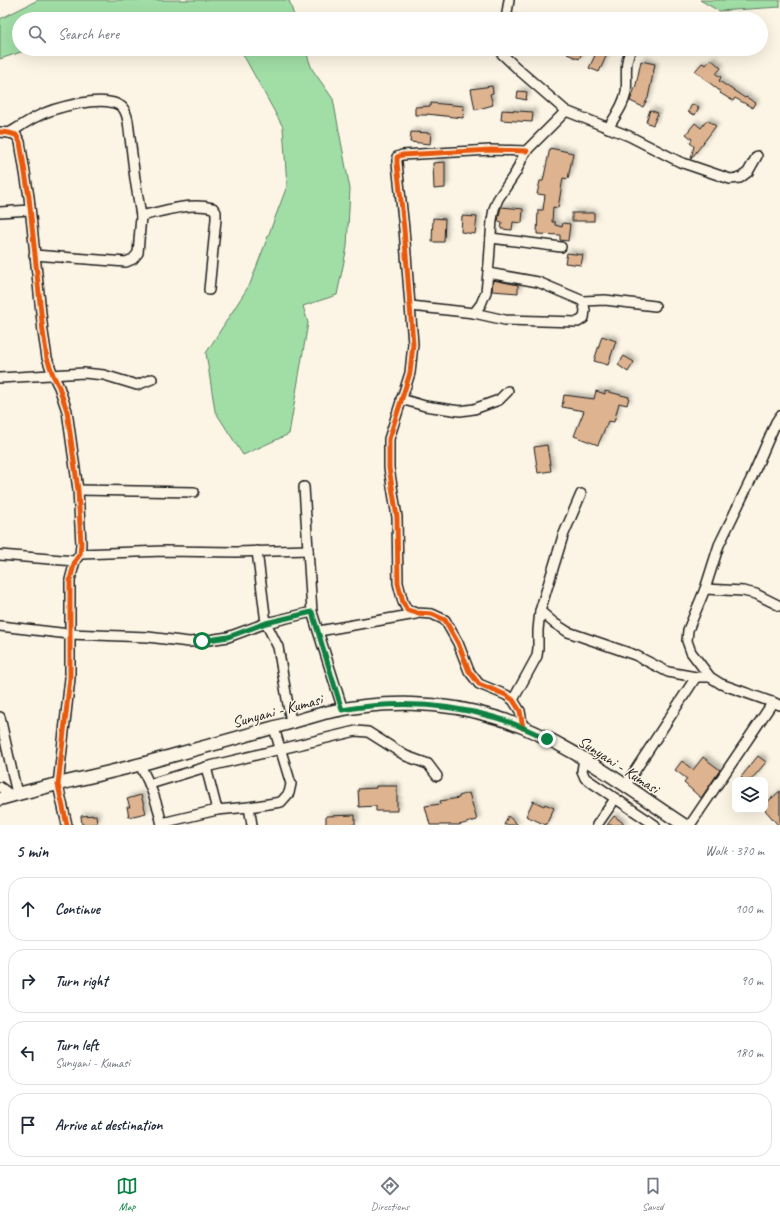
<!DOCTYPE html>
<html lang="en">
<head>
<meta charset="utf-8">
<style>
	body { margin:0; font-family:Caveat,sans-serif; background:#f6f6f7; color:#1f2937 }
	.controls { position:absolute; right:12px; bottom:12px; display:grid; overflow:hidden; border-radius:8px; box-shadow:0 4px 16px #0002 }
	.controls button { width:36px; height:36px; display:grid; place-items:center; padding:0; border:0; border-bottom:1px solid #e0e1e3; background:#fff; color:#1f2937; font:20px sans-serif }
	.stop { position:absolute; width:12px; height:12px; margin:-9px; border:3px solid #0b8043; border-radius:50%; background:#fff }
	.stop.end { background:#0b8043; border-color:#fff; box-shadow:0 1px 4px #0008 }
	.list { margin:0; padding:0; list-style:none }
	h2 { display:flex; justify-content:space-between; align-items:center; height:52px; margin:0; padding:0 16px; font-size:17px }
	h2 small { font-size:13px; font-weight:400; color:#747a83 }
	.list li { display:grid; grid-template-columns:26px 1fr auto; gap:12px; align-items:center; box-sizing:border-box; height:64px; margin:0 8px 8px; padding:0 8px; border:1px solid #e0e1e3; border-radius:16px }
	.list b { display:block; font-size:15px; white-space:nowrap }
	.list p { margin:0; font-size:13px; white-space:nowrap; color:#747a83 }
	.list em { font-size:13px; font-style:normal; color:#747a83 }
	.icon { flex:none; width:22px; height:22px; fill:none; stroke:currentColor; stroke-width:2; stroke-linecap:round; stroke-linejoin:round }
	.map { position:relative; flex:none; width:780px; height:825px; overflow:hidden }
	.search { position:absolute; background:#fff; box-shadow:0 4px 16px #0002; left:12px; right:12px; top:12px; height:44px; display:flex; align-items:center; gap:10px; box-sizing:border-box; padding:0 14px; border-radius:22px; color:#747a83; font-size:15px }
	.sheet { height:340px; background:#fff }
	nav { display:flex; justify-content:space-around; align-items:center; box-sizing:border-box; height:56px; border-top:1px solid #e0e1e3; background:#fff; font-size:11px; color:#747a83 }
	nav a { display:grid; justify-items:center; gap:2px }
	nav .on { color:#0b8043 }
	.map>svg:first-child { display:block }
	.green { fill:#a0dea6; stroke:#5e7d61 }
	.building { fill:#deb38f; stroke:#1c1c1c; filter:url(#shadow) }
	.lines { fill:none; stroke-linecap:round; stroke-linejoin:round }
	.minor-casing { stroke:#1c1c1c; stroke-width:12 }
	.major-casing { stroke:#1c1c1c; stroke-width:15 }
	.minor { stroke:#fcf5e5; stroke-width:9 }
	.major { stroke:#fcf5e5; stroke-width:12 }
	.cycleway-casing { stroke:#fcf5e5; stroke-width:8 }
	.cycleway { stroke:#e8590c; stroke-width:5 }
	.route { stroke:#0b8043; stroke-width:5 }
	.labels { text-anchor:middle; stroke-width:3; stroke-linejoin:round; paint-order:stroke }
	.street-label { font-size:16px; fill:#1c1c1c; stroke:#fcf5e5 }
</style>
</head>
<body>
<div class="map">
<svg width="780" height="825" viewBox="0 0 780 825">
	<defs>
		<filter id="shadow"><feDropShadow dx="3" dy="-3" stdDeviation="2" flood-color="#0004"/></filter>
	</defs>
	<rect width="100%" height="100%" fill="#fcf5e5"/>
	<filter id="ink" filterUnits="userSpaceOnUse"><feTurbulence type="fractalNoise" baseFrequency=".025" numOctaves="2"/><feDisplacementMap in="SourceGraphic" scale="8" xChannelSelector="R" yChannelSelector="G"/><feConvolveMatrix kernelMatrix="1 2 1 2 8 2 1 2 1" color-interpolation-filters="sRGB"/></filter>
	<g filter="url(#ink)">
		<!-- green -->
		<g class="green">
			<polygon points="38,0 289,0 295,19 223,19 219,13 134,15 123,19 19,19 19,49 30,49 0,59 0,19"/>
			<polygon points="700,0 780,0 780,7 719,11"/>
			<polygon points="240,49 305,49 312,69 333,99 350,189 347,247 337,295 303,306 308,323 289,434 243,455 215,411 206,353 250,284 287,186 283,127"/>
		</g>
		<!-- building -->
		<g class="building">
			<polygon points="569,49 584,49 579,59 567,54"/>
			<polygon points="598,49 602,49 608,52 599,72 589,68"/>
			<polygon points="711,59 721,68 716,74 721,77 719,81 745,98 746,97 756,103 753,108 735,98 733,101 720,93 721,92 695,71 702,63 706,65"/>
			<polygon points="641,61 655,64 648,98 643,107 630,101 636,85"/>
			<polygon points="492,86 493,93 490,94 493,105 475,110 471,89"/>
			<polygon points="518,91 527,92 526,100 517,98"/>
			<polygon points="431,103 464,106 463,118 427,114 427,115 415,115 415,107 431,106"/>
			<polygon points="692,104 699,107 695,115 688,112"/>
			<polygon points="502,110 533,112 532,122 501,120"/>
			<polygon points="650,110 658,113 653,125 646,122"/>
			<polygon points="707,120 716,126 691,159 694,146 690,143 692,139 686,134 695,123 701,128"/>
			<polygon points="411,132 431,133 430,144 410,142"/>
			<polygon points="550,148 573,153 568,179 563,178 558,208 553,207 552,222 555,222 555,225 562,227 563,223 570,224 568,241 560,240 560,235 537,234 538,210 543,210 545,195 537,194 540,181 543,181"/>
			<polygon points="445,162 445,188 434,189 433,163"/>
			<polygon points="501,207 523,209 522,223 513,222 512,230 501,229 502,222 498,221"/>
			<rect x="572" y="213" width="22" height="8"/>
			<polygon points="462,216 477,217 475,234 461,232"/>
			<polygon points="433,218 445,219 444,242 432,242"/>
			<polygon points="567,253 583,255 581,265 565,263"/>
			<polygon points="493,280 518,285 518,293 492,291"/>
			<polygon points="602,336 616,341 608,365 594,361"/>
			<polygon points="624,356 634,362 628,372 618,365"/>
			<polygon points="596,391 605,394 605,391 629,397 627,405 619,403 614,422 608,421 598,445 574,436 584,411 562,407 564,395 594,399"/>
			<polygon points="547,445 551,471 538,473 534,447"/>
			<polygon points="758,756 766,762 751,780 744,780 741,777"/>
			<polygon points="703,757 720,770 701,798 684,783 687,779 675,770 682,761 693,770"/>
			<polygon points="376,786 397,786 397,811 376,811 376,806 359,807 358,789 376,788"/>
			<polygon points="780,791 780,825 778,825 765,810 765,804"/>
			<polygon points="469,793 477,820 459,825 430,825 425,806 441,804 440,801 459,798 459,796"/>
			<polygon points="141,795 146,813 129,817 127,807 130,807 127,799"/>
			<polygon points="533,801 544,806 545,804 554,808 546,825 526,816"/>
			<polygon points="96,815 97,824 82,825 81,816"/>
			<polygon points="355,815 355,825 326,825 326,816"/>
			<polygon points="508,816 518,825 504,825"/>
			<polygon points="614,816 626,825 607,825"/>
		</g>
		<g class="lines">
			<!-- minor casing -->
			<g class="minor-casing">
				<g id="minor">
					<polyline points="506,19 509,0"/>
					<polyline points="501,49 502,54 520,71 566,111 629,136 680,162 730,179 740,178 748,172 757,156"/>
					<path d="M608 128C615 117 624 105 626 92 628 78 623 61 632 49"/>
					<polyline points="0,132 9,133 16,135 20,142 29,197 43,332 47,358 53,375 59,387 67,411 78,490 81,544 80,554 75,561 70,580 70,678 58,785 67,825"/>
					<path d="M9 133C18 128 26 122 36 117 53 108 105 93 122 107 126 111 127 116 128 121L135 179 141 216 138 253 133 259 126 262 34 255"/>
					<polyline points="0,212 30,210"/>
					<path d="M141 216C163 211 190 202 213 208L216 212V219L209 290"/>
					<polyline points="491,238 561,247"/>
					<polyline points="488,273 538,282 583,301 605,300 655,306"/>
					<polyline points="411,306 474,313 481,304 486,292 489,263 492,220 494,209 498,199 516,172 525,152 566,111"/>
					<polyline points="474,313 505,320 578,322 584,318 585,310 583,301"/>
					<polyline points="0,378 84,373 104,375 137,385 152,379"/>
					<polyline points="401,399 425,406 460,411 474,409 499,400 508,391"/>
					<polyline points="780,416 776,422 752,477 719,545 705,589 688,630 687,641 691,652 710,677 721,684 780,705"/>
					<polyline points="304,487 312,612 343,710"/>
					<polyline points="78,490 194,492"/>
					<polyline points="257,551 266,623 278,647 291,722"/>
					<polyline points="80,554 164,551 236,552 308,550"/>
					<polyline points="0,555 75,561"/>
					<polyline points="705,589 743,591 756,594 780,606"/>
					<polyline points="540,611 554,623 568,632 635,655 668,672 696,677 710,677"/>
					<polyline points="0,626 69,634 148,637 189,642 202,641 228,637 266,623 312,612"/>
					<polyline points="319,631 416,614"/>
					<polyline points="513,700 537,656 538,648 538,630 540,611 563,536 581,494"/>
					<polyline points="0,717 17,794"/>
					<polyline points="523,728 520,711 513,700 506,695 479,684 469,671 458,643 445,620 432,614 417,613 407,610 403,602 398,583 397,517 389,468 389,439 410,373 413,344 404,229 397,163 397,157 402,155 491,150 527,151"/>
					<polyline points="584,759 582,771 585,778 655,825"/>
					<path d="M140 765C150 784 158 803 162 825"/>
					<polyline points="206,767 217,810"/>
					<polyline points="150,784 206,767 356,731 368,732 406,756 428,764 437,776"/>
					<polyline points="625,786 696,677"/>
					<polyline points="0,787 12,796"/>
					<polyline points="249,807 252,825"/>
					<polyline points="162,823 217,810 249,807 281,802 289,793 291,784 274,728"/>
					<polyline points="597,825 615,799"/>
					<polyline points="690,825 773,702"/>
				</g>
			</g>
			<!-- major casing -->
			<g class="major-casing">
				<path id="major" d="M0 799C51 784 104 775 156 760 193 750 231 740 268 729 287 724 306 718 324 713 381 700 442 700 498 718 565 739 626 787 684 825"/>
			</g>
			<!-- minor -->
			<use href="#minor" class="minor"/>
			<!-- major -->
			<use href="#major" class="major"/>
			<!-- cycleway casing -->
			<g class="cycleway-casing">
				<g id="cycleway">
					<polyline points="0,132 9,133 16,135 20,142 29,197 43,332 47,358 53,375 59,387 67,411 78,490 81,544 80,554 75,561 70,580 70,678 58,785 67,825"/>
					<polyline points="523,728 520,711 513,700 506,695 479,684 469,671 458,643 445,620 432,614 417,613 407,610 403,602 398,583 397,517 389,468 389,439 410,373 413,344 404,229 397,163 397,157 402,155 491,150 527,151"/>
				</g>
			</g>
			<!-- cycleway -->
			<use href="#cycleway" class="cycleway"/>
		</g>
	</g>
	<g class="lines" filter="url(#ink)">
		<!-- route -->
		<path class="route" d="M202 641 228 637 266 623 312 612 342 710C394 701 446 703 497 718 514 723 531 731 547 739"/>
	</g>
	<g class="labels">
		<!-- street labels -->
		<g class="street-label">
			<text transform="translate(277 710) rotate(-15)" y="6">Sunyani - Kumasi</text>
			<text transform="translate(619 764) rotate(33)" y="6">Sunyani - Kumasi</text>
		</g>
	</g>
</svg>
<div class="controls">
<button><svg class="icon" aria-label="layers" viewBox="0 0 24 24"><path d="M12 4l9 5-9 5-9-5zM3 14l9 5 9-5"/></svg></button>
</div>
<div class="stop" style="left:202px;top:641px"></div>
<div class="stop end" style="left:547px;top:739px"></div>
<div class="search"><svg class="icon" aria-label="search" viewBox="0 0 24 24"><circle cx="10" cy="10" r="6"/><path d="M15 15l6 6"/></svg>Search here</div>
</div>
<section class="sheet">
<h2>5 min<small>Walk · 370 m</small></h2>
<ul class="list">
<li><svg class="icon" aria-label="ahead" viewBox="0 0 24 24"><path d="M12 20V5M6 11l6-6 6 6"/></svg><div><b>Continue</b></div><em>100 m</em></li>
<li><svg class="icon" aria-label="right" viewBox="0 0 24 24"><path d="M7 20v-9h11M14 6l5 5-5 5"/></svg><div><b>Turn right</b></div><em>90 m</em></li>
<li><svg class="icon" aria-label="left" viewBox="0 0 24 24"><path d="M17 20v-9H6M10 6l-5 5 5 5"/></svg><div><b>Turn left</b><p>Sunyani - Kumasi</p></div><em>180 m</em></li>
<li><svg class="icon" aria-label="arrive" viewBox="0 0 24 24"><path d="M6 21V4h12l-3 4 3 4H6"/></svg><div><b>Arrive at destination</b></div></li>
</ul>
</section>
<nav>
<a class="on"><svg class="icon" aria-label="map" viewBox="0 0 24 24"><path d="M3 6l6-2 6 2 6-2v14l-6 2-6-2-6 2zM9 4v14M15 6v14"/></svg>Map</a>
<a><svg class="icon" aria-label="directions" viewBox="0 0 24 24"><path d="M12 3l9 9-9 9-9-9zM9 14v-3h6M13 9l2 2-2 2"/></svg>Directions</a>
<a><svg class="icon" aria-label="saved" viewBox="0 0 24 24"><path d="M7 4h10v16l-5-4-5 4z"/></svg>Saved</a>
</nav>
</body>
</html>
